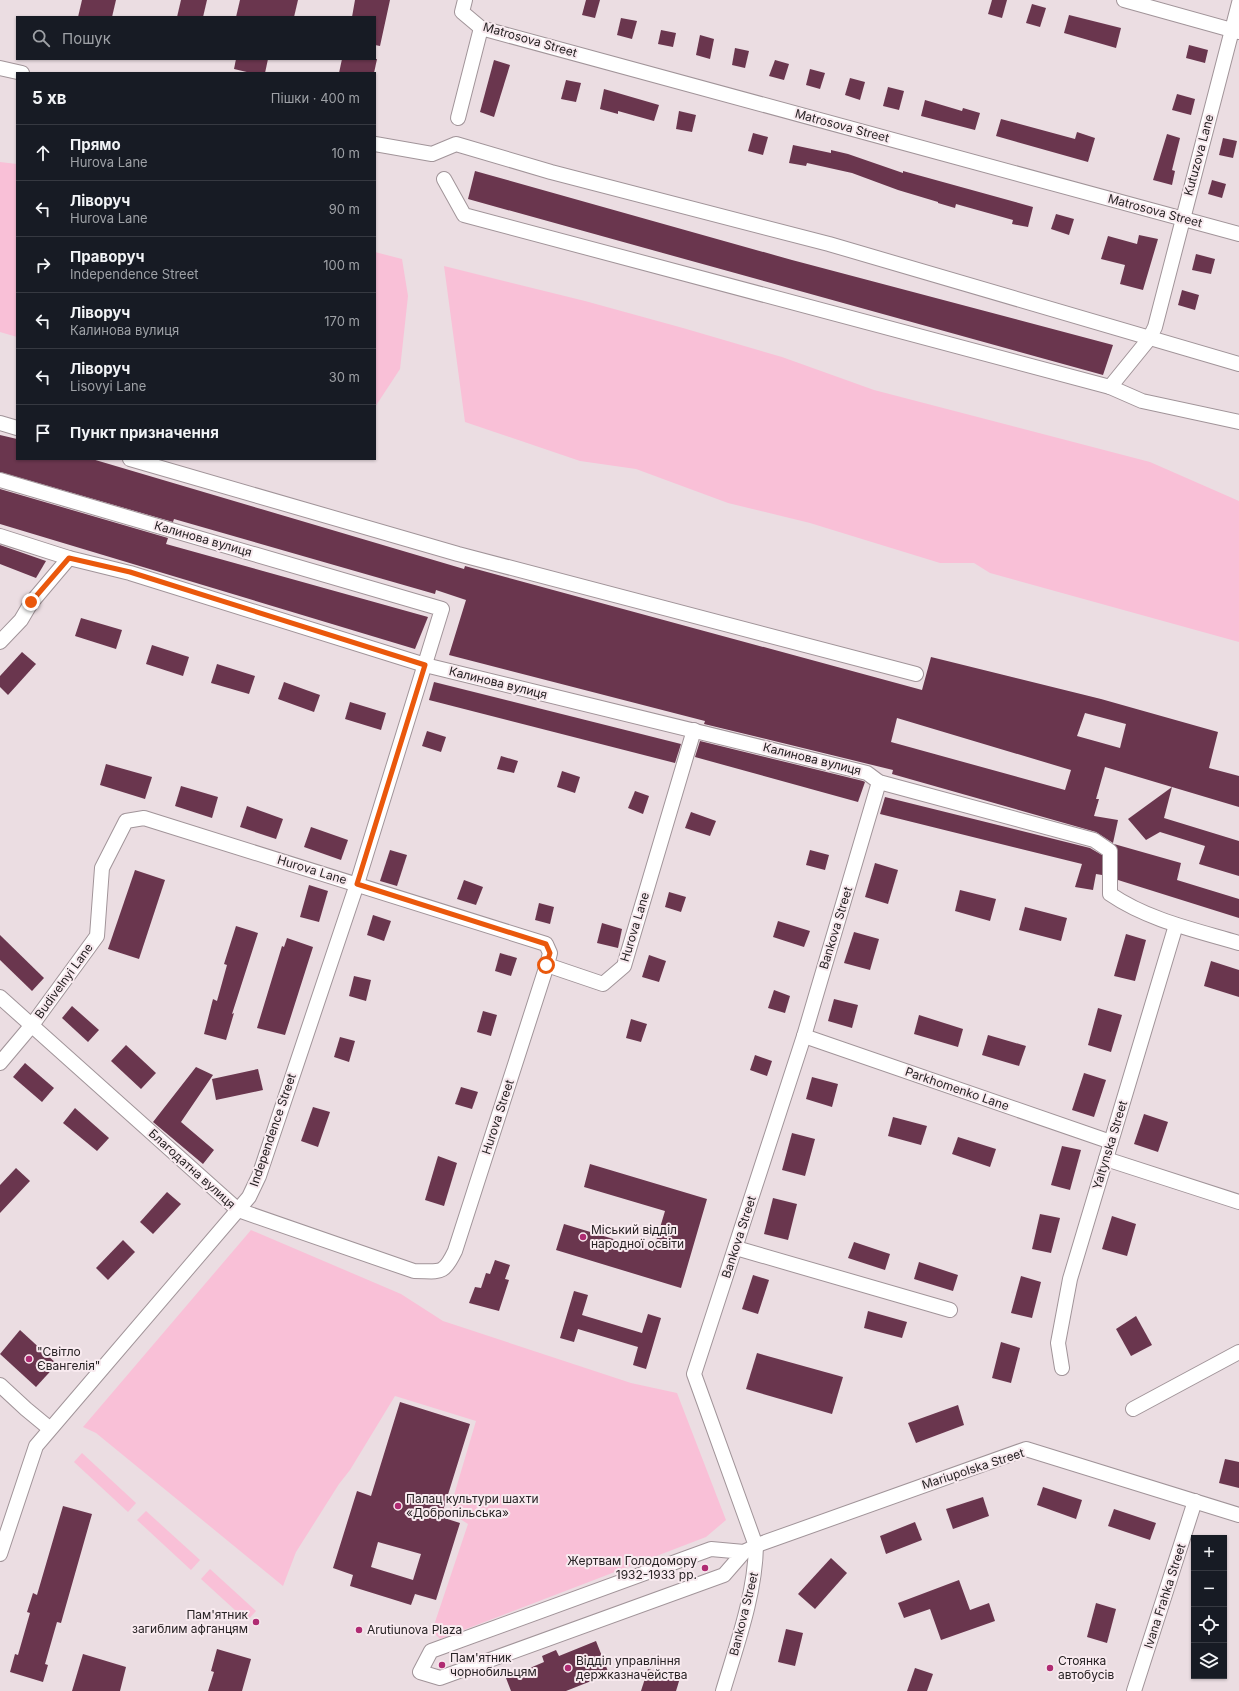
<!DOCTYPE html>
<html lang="uk">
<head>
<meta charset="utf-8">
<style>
	body { margin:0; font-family:Inter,sans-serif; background:#242831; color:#f1f3f6 }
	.controls { position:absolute; right:12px; bottom:12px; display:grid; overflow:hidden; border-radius:0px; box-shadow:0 1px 3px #0004 }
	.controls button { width:36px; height:36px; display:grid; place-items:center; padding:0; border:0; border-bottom:1px solid #363941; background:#171b24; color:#f1f3f6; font:20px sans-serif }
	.stop { position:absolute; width:12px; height:12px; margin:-9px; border:3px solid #ea580c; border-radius:50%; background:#fff }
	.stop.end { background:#ea580c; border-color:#fff; box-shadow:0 1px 4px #0008 }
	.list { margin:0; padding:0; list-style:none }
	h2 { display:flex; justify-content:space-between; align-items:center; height:52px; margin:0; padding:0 16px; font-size:17px }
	h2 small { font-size:13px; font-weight:400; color:#9ea1a6 }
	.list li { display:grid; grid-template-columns:26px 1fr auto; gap:12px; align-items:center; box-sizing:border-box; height:56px; padding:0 16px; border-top:1px solid #363941 }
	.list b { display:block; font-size:15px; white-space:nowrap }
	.list p { margin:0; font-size:13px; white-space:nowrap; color:#9ea1a6 }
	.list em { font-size:13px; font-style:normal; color:#9ea1a6 }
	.icon { flex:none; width:22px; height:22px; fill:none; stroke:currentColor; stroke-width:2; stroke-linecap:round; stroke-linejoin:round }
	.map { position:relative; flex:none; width:1239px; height:1691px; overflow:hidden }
	.search { position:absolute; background:#171b24; box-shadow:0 1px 3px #0004; left:16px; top:16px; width:360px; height:44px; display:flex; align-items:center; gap:10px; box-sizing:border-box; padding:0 14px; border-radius:0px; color:#9ea1a6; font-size:15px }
	.panel { position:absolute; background:#171b24; box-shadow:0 1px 3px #0004; left:16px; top:72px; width:360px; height:388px; border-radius:0px }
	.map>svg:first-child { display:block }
	.green { fill:#f9c0d7 }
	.building { fill:#6a364e; fill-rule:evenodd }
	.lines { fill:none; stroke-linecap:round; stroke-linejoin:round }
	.minor-casing { stroke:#a19499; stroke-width:16 }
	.minor { stroke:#fff; stroke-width:14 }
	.route { stroke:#ea580c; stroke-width:5 }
	.poi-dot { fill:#af2b72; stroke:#f8eaef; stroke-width:1.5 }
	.labels { text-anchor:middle; stroke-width:4; stroke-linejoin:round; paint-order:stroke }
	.street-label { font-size:12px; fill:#272224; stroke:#f8eaef }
	.poi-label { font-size:12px; fill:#272224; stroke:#f8eaef; text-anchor:start }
</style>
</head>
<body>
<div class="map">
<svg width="1239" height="1691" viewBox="0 0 1239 1691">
	<rect width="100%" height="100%" fill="#ebdde2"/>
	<!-- green -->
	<g class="green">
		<polygon points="0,162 17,164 17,337 0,332"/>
		<polygon points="375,252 402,259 408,296 400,369 375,407"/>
		<polygon points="444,266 585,301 683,328 782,357 874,390 1150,462 1239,501 1239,642 990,573 974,563 940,563 810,523 728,503 636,469 580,461 465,422"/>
		<polygon points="251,1230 401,1294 443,1321 631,1383 677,1393 726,1520 706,1537 440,1639 432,1631 468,1524 449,1512 476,1421 395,1396 350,1470 339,1484 296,1552 283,1586 96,1433 83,1427"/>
		<polygon points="82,1453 136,1503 128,1512 74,1462"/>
		<polygon points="146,1511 200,1560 191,1570 137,1520"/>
		<polygon points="210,1569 256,1611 247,1621 201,1579"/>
	</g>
	<!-- building -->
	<g class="building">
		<polygon points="82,0 116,0 112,17 78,17"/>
		<polygon points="181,0 207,0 203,17 177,17"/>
		<polygon points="240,0 298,0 294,17 236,17"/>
		<polygon points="355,0 390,0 380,46 375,45 375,17 352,17"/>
		<polygon points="586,0 600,0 595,18 582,15"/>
		<polygon points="992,0 1007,0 1002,18 988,14"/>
		<polygon points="1032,4 1046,8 1040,27 1026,23"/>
		<polygon points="1069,15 1121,28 1116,48 1064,33"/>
		<polygon points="621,18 637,21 632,39 617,35"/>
		<polygon points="661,30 676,33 673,47 658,44"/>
		<polygon points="700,35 714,39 710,59 696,55"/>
		<polygon points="1189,45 1208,50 1205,63 1186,58"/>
		<polygon points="735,48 749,51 745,68 732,65"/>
		<polygon points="236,59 268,59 265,73 251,73 234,69"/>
		<polygon points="342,59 377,59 374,73 339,73"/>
		<polygon points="494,60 510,65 494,117 480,112"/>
		<polygon points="775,60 789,64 784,80 769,76"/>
		<polygon points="810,69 825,73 820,89 806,85"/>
		<polygon points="850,78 865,82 860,100 845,95"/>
		<polygon points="566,80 581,83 576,102 561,99"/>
		<polygon points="888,87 904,91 899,110 883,106"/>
		<polygon points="604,89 659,105 654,121 618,111 618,114 600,109"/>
		<polygon points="1177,94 1195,99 1191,115 1172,110"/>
		<polygon points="925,100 962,111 963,108 980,113 975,130 921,116"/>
		<polygon points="679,111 696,115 692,132 676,129"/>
		<polygon points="1001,119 1075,139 1077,132 1095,138 1088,162 996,136"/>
		<polygon points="753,133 768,137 763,155 748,151"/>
		<polygon points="1167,134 1180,138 1172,170 1175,171 1172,185 1153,180"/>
		<polygon points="1223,138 1237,141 1233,158 1219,155"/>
		<polygon points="793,145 831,153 831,150 848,154 903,173 903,171 1033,207 1028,227 1012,224 1013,220 956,204 955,208 938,203 938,202 898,190 852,173 807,163 806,166 789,163"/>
		<polygon points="475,171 792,260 1113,345 1103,375 468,199"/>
		<polygon points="1212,180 1226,184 1222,198 1208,194"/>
		<polygon points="1056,214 1074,219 1069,235 1051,229"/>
		<polygon points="1139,235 1158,239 1143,290 1120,284 1125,265 1101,259 1108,236 1137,244"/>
		<polygon points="1196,254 1215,259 1211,274 1192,270"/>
		<polygon points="1182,290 1199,295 1195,310 1178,305"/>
		<path d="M0 435 17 439V459H92L464 569 465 566 922 690 931 657 1101 699 1218 732 1209 768 1239 776V807L1172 787 1164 818 1239 841V876L1199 864 1205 846 1160 832 1146 840 1128 819 1172 787 1105 767 1096 799H1099L1094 816 1118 820 1113 843 1096 832 892 774 893 770 704 724 705 721 449 655 466 600 436 590 435 594 174 519 173 522 0 472ZM1085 713 1126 724 1120 748 1077 736ZM897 718 1071 770 1065 790 891 742Z"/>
		<polygon points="0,489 168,538 166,544 428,617 415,649 0,524"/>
		<polygon points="0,545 46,561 36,578 0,564"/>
		<polygon points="81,618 122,630 116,649 75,636"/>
		<polygon points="152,645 189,657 183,676 146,664"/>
		<polygon points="22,652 36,664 8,695 0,687 0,676"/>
		<polygon points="217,664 255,676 249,694 211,683"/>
		<polygon points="284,682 320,695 314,712 278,699"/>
		<polygon points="434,682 681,744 675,763 429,700"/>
		<polygon points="350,702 386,713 381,730 345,719"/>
		<polygon points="427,731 446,737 441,752 422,746"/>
		<polygon points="700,741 863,781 865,782 858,802 695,757"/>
		<polygon points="501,756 518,761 514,773 497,769"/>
		<polygon points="106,764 152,777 145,799 100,785"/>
		<polygon points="562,771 580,777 575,793 557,787"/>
		<polygon points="181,786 218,797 212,818 175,806"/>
		<polygon points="635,791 649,796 643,814 628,808"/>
		<polygon points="885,797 1090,848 1102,855 1102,875 1096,874 1093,890 1075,887 1082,864 880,814"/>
		<polygon points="247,806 283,819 276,839 240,827"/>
		<polygon points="691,812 716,821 710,836 685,828"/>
		<polygon points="311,827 348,840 341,860 304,847"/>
		<polygon points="1114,844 1181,863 1177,880 1239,899 1239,918 1118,880 1118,851"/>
		<polygon points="390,850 407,855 397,886 380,881"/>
		<polygon points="810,850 829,855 825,870 806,865"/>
		<polygon points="875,863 898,870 888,904 865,897"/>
		<polygon points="135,870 165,880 139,959 108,949"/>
		<polygon points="464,880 483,887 476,905 457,899"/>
		<polygon points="309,885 328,891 319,922 300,917"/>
		<polygon points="960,890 996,899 990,921 955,911"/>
		<polygon points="669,892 686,897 681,912 665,907"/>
		<polygon points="539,903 554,907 550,924 535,920"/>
		<polygon points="1025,907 1067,918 1061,941 1019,930"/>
		<polygon points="373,915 391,921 384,941 367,935"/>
		<polygon points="778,921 810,931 804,947 773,937"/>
		<polygon points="602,923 622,929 618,948 597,943"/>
		<polygon points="236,926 258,933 232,1014 234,1013 226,1040 204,1034 213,999 217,1001 227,965 224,964"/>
		<polygon points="854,932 879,939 870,970 844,963"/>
		<polygon points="1126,934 1146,940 1135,981 1114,976"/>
		<polygon points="0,935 44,978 32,991 0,960"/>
		<polygon points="287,938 313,947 285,1035 257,1028 282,946 284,947"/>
		<polygon points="500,953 517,958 511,976 495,971"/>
		<polygon points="649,955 666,961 659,982 642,977"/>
		<polygon points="1211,961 1239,970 1239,997 1204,986"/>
		<polygon points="354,976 371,980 366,1001 349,996"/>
		<polygon points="774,990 790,996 785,1013 768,1008"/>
		<polygon points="834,999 858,1005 852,1028 828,1021"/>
		<polygon points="72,1006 99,1030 88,1042 62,1018"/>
		<polygon points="1098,1008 1122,1015 1111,1052 1088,1045"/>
		<polygon points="483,1011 497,1015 491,1036 477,1032"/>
		<polygon points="919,1015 963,1029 958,1047 914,1034"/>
		<polygon points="631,1019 647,1024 641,1042 626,1038"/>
		<polygon points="988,1035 1026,1046 1019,1066 982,1055"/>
		<polygon points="340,1037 355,1041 349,1062 334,1057"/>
		<polygon points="126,1045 156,1073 141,1089 111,1061"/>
		<polygon points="755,1055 772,1061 767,1076 750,1070"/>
		<polygon points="25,1063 54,1088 42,1102 13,1077"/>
		<polygon points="196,1067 213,1075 181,1122 214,1150 203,1164 153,1122"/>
		<polygon points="258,1069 263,1090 216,1100 212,1079"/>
		<polygon points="1084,1073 1106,1080 1094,1117 1072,1110"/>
		<polygon points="812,1077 838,1084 832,1107 806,1099"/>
		<polygon points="461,1087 478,1092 472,1109 455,1104"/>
		<polygon points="313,1107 330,1112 318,1147 301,1141"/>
		<polygon points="75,1108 109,1138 97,1151 63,1123"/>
		<polygon points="1144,1114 1168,1122 1158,1152 1134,1144"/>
		<polygon points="893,1117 927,1126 921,1145 888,1136"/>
		<polygon points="792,1133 815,1139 805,1176 782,1170"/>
		<polygon points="958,1137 996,1149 990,1167 952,1154"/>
		<polygon points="1062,1146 1081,1150 1070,1190 1051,1185"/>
		<polygon points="438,1156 457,1163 444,1206 425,1200"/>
		<polygon points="590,1164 707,1199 681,1288 556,1250 564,1224 653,1251 665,1211 584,1187"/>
		<polygon points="16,1168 30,1181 0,1213 0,1185"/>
		<polygon points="167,1192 181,1204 153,1234 140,1222"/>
		<polygon points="773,1198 797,1204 788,1240 764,1234"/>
		<polygon points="1040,1214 1060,1218 1051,1253 1032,1249"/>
		<polygon points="1112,1216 1136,1224 1127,1256 1102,1249"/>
		<polygon points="123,1240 135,1252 108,1280 96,1268"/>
		<polygon points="854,1242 890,1254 885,1270 848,1258"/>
		<polygon points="495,1260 510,1265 505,1279 509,1280 499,1311 469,1303 475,1287 481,1288 486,1273 490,1274"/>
		<polygon points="919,1262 958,1275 953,1291 914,1279"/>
		<polygon points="753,1275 769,1280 758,1314 742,1309"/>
		<polygon points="1021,1276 1041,1282 1032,1318 1011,1313"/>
		<polygon points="574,1291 588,1295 582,1315 642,1333 648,1314 661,1318 646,1369 633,1365 638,1347 578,1329 574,1342 560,1338"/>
		<polygon points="868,1311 907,1322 902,1338 864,1328"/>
		<polygon points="1136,1316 1152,1345 1131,1356 1116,1329"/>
		<polygon points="20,1330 57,1364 36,1387 0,1354"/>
		<polygon points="1001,1342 1020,1348 1011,1383 992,1378"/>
		<polygon points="757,1353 843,1377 832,1414 746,1389"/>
		<path d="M400 1402 470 1424 441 1517 460 1523 436 1600 415 1594 411 1605 350 1586 353 1575 333 1568 357 1491 371 1496ZM378 1542 421 1554 413 1580 371 1567Z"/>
		<polygon points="958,1405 964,1425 916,1443 908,1423"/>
		<polygon points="1225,1459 1239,1462 1239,1488 1219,1483"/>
		<polygon points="1043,1487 1082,1500 1076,1519 1037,1505"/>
		<polygon points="983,1497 989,1516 953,1529 946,1509"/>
		<polygon points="63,1506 92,1514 61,1623 57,1622 45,1664 48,1665 43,1682 10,1672 15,1654 18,1655 30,1613 27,1612 33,1593 37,1595"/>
		<polygon points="1114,1509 1156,1523 1150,1540 1108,1526"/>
		<polygon points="915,1522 922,1540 886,1554 880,1536"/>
		<polygon points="831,1558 847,1573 815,1609 798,1594"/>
		<polygon points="959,1580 970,1610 989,1603 995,1621 941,1640 930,1609 904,1618 898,1603"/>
		<polygon points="1096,1603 1116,1609 1107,1643 1087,1637"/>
		<polygon points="786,1629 803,1633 795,1666 778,1662"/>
		<polygon points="596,1641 609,1674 566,1691 511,1691 506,1678 544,1662 542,1656 556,1650 559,1656"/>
		<polygon points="217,1649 251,1659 242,1691 208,1691 214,1672 211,1671"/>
		<polygon points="83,1654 126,1667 120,1691 72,1691"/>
		<polygon points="915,1668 933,1674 927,1691 907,1691"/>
		<polygon points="648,1669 680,1678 676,1691 641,1691"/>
	</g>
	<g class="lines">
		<!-- minor casing -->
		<g class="minor-casing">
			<g id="minor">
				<polyline points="465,0 462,12 481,28 1239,234"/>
				<polyline points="1124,0 1239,32"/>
				<polyline points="0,68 22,73"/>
				<polyline points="458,118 481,28"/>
				<polyline points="375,144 432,154 456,144 551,172 829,244 1239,364"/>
				<polyline points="444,179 464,215 1110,387 1142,401 1239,422"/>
				<polyline points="1110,387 1149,339 1155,327 1239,3"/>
				<polyline points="0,423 17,428"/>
				<polyline points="130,459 458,554 916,674"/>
				<polyline points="0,480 442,609 357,884 259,1176 249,1197 36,1446 0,1554"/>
				<path d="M0 536 69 558 130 573 425 665 867 773 879 782 1094 840 1110 851V894C1148 920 1195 930 1239 943"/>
				<polyline points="0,642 21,620 31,603 69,558"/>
				<path d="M0 997 238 1210 414 1271C440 1271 443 1276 455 1251L547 965"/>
				<polyline points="804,1036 1111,1142"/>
				<polyline points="0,1063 32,1025 97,936 102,868 126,821 144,818 546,944 550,953 547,965 603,984 624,966 694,730"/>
				<polyline points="1106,1159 1239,1202"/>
				<polyline points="736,1248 950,1310"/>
				<polyline points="1062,1368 1058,1343 1070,1279 1176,925"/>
				<polyline points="0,1385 26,1409 49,1428"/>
				<polyline points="1133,1409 1239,1352"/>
				<polyline points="744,1552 711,1549 431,1651 420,1672 440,1678 724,1575 744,1552 760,1544 1026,1449 1239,1515"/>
				<path d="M723 1691C737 1644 755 1595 756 1546L694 1374 804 1036 879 782"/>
				<polyline points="1134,1691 1195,1501"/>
			</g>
		</g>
		<!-- minor -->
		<use href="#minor" class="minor"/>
	</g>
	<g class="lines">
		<!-- route -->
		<polyline class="route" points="31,602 69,558 130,572 425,665 357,884 546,944 550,953 546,965"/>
	</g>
	<!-- markers -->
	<g class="poi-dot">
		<circle cx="583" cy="1237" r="4"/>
		<circle cx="29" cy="1359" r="4"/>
		<circle cx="398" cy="1506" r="4"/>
		<circle cx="705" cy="1568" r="4"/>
		<circle cx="256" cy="1622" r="4"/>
		<circle cx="359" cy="1630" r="4"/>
		<circle cx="442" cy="1665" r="4"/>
		<circle cx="568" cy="1668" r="4"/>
		<circle cx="1050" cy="1668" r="4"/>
	</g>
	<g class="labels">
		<!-- street labels -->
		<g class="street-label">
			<text transform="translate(530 40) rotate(16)" y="4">Matrosova Street</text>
			<text transform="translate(842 126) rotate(15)" y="4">Matrosova Street</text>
			<text transform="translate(1199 155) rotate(-75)" y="4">Kutuzova Lane</text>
			<text transform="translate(1155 211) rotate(15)" y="4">Matrosova Street</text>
			<text transform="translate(203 539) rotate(16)" y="4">Калинова вулиця</text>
			<text transform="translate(498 683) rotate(14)" y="4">Калинова вулиця</text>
			<text transform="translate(812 759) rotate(14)" y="4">Калинова вулиця</text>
			<text transform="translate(312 870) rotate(17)" y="4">Hurova Lane</text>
			<text transform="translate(635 927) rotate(-73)" y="4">Hurova Lane</text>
			<text transform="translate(836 928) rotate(-73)" y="4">Bankova Street</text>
			<text transform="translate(64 981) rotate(-54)" y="4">Budivelnyi Lane</text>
			<text transform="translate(957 1089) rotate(19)" y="4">Parkhomenko Lane</text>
			<text transform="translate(498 1117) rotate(-72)" y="4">Hurova Street</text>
			<text transform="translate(273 1130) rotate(-71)" y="4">Independence Street</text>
			<text transform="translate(1110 1145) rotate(-73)" y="4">Yaltynska Street</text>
			<text transform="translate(192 1169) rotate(42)" y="4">Благодатна вулиця</text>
			<text transform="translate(739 1237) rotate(-72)" y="4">Bankova Street</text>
			<text transform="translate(973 1469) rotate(-18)" y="4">Mariupolska Street</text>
			<text transform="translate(1165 1596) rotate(-72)" y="4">Ivana Frahka Street</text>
			<text transform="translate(744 1614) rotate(-76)" y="4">Bankova Street</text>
		</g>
		<!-- poi labels -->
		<g class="poi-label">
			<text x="591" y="1234">Міський відділ<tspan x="591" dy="14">народної освіти</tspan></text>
			<text x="37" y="1356">"Світло<tspan x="37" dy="14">Євангелія"</tspan></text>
			<text x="406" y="1503">Палац культури шахти<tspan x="406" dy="14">«Добропільська»</tspan></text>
			<text x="697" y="1565" text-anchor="end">Жертвам Голодомору<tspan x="697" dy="14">1932-1933 рр.</tspan></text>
			<text x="248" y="1619" text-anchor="end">Пам'ятник<tspan x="248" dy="14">загиблим афганцям</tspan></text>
			<text x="367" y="1634">Arutiunova Plaza</text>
			<text x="450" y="1662">Пам'ятник<tspan x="450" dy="14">чорнобильцям</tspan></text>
			<text x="576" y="1665">Відділ управління<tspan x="576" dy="14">держказначейства</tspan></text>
			<text x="1058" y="1665">Стоянка<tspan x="1058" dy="14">автобусів</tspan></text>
		</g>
	</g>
</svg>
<div class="controls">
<button>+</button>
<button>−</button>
<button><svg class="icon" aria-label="locate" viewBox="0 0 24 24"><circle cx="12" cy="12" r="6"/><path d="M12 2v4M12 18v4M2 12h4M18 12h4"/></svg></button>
<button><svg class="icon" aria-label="layers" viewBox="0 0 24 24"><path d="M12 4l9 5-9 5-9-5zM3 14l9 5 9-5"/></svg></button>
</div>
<div class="stop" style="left:546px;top:965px"></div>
<div class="stop end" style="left:31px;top:602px"></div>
<div class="search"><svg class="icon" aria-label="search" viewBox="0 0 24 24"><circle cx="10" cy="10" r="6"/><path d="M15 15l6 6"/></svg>Пошук</div>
<section class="panel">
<h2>5 хв<small>Пішки · 400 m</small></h2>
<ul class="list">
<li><svg class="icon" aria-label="ahead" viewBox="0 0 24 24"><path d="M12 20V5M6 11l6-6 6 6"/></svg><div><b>Прямо</b><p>Hurova Lane</p></div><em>10 m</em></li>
<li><svg class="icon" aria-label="left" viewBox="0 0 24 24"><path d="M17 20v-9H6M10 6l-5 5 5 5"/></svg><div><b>Ліворуч</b><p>Hurova Lane</p></div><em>90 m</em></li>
<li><svg class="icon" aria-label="right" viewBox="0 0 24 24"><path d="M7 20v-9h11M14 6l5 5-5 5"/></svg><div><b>Праворуч</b><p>Independence Street</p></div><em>100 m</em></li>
<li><svg class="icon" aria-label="left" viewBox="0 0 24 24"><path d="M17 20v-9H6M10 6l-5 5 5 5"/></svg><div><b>Ліворуч</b><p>Калинова вулиця</p></div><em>170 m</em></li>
<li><svg class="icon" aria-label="left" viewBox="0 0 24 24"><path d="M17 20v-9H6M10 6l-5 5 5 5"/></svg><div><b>Ліворуч</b><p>Lisovyi Lane</p></div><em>30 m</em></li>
<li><svg class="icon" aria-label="arrive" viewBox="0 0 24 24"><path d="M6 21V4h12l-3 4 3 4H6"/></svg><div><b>Пункт призначення</b></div></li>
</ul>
</section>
</div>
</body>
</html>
